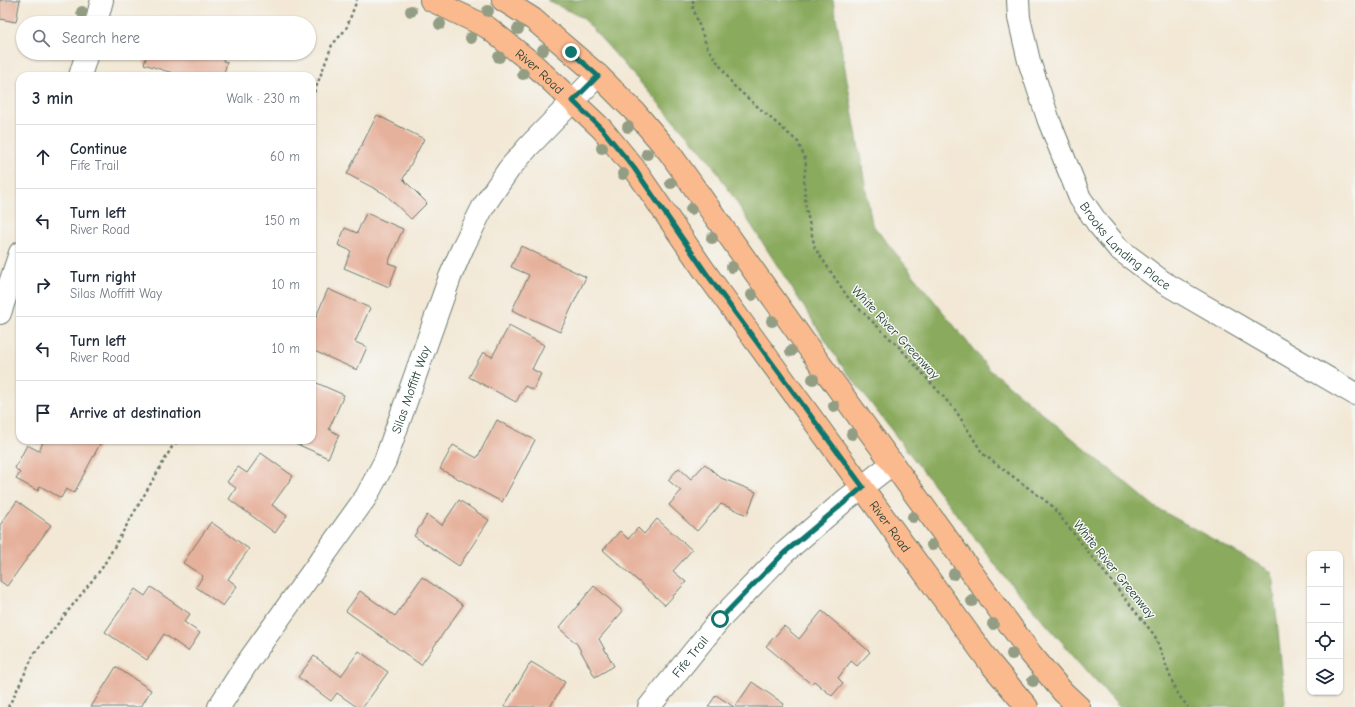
<!DOCTYPE html>
<html lang="en">
<head>
<meta charset="utf-8">
<style>
	body { margin:0; font-family:"Comic Neue",sans-serif; background:#f2f2f3; color:#1f2937 }
	.controls { position:absolute; right:12px; bottom:12px; display:grid; overflow:hidden; border-radius:8px; box-shadow:0 1px 3px #0004 }
	.controls button { width:36px; height:36px; display:grid; place-items:center; padding:0; border:0; border-bottom:1px solid #e0e1e3; background:#fff; color:#1f2937; font:20px sans-serif }
	.stop { position:absolute; width:12px; height:12px; margin:-9px; border:3px solid #0f766e; border-radius:50%; background:#fff }
	.stop.end { background:#0f766e; border-color:#fff; box-shadow:0 1px 4px #0008 }
	.list { margin:0; padding:0; list-style:none }
	h2 { display:flex; justify-content:space-between; align-items:center; height:52px; margin:0; padding:0 16px; font-size:17px }
	h2 small { font-size:13px; font-weight:400; color:#747a83 }
	.list li { display:grid; grid-template-columns:26px 1fr auto; gap:12px; align-items:center; box-sizing:border-box; height:64px; padding:0 16px; border-top:1px solid #e0e1e3 }
	.list b { display:block; font-size:15px; white-space:nowrap }
	.list p { margin:0; font-size:13px; white-space:nowrap; color:#747a83 }
	.list em { font-size:13px; font-style:normal; color:#747a83 }
	.icon { flex:none; width:22px; height:22px; fill:none; stroke:currentColor; stroke-width:2; stroke-linecap:round; stroke-linejoin:round }
	.map { position:relative; flex:none; width:1355px; height:707px; overflow:hidden }
	.search { position:absolute; background:#fff; box-shadow:0 1px 3px #0004; left:16px; top:16px; width:300px; height:44px; display:flex; align-items:center; gap:10px; box-sizing:border-box; padding:0 14px; border-radius:22px; color:#747a83; font-size:15px }
	.panel { position:absolute; background:#fff; box-shadow:0 1px 3px #0004; left:16px; top:72px; width:300px; height:372px; border-radius:12px }
	.map>svg:first-child { display:block }
	.forest { fill:#8aaa5d; stroke:#547448 }
	.building { fill:#e6b19b }
	.lines { fill:none; stroke-linecap:round; stroke-linejoin:round }
	.minor-casing { stroke:#69796c; stroke-width:24 }
	.major-casing { stroke:#69796c; stroke-width:24 }
	.path { stroke:#69796c; stroke-width:2.5; stroke-dasharray:3 3; stroke-linecap:butt }
	.minor { stroke:#fff; stroke-width:22 }
	.major { stroke:#fbba8d; stroke-width:22 }
	.tree { fill:#929d84 }
	.route { stroke:#0f766e; stroke-width:5 }
	.labels { text-anchor:middle; stroke-width:3; stroke-linejoin:round; paint-order:stroke }
	.street-label { font-size:13px; fill:#1f3d34; stroke:#f6f6f2 }
</style>
</head>
<body>
<div class="map">
<svg width="1355" height="707" viewBox="0 0 1355 707">
	<rect width="100%" height="100%" fill="#f6f6f2"/>
	<filter id="ink" filterUnits="userSpaceOnUse"><feTurbulence type="fractalNoise" baseFrequency=".025" numOctaves="2"/><feDisplacementMap in="SourceGraphic" scale="8" xChannelSelector="R" yChannelSelector="G"/><feConvolveMatrix kernelMatrix="1 2 1 2 8 2 1 2 1" color-interpolation-filters="sRGB"/></filter>
	<filter id="wash" filterUnits="userSpaceOnUse"><feTurbulence type="fractalNoise" baseFrequency=".012" numOctaves="4" result="noise"/><feDisplacementMap in="SourceGraphic" scale="16" xChannelSelector="R" yChannelSelector="G"/><feGaussianBlur stdDeviation="0.9" result="paint"/><feColorMatrix in="noise" values="0 0 0 0 0 0 0 0 0 0 0 0 0 0 0 0 0 1.4 0 .05"/><feComposite in="paint" operator="in"/></filter>
	<g filter="url(#wash)">
		<rect width="100%" height="100%" fill="#f2e8d5"/>
		<!-- forest -->
		<polygon class="forest" points="547,0 833,0 872,224 989,369 1155,507 1272,572 1285,701 1284,707 1119,707 1004,576 842,366 710,161 583,18"/>
		<g id="blocks">
			<!-- building -->
			<g class="building">
				<polygon points="0,0 20,0 16,22 0,19"/>
				<polygon points="202,17 219,23 200,23"/>
				<polygon points="148,53 225,53 223,61 227,62 224,74 215,72 214,76 182,76 144,64"/>
				<polygon points="377,115 424,139 403,179 427,203 411,219 385,194 347,174"/>
				<polygon points="366,213 403,229 388,263 397,266 389,287 344,268 351,251 338,245 345,228 357,233"/>
				<polygon points="521,246 586,277 560,332 512,310 529,275 511,267"/>
				<polygon points="328,289 370,308 355,342 367,347 357,370 312,350 312,326"/>
				<polygon points="509,326 544,345 532,369 541,374 533,390 525,386 516,402 469,377 483,352 492,357"/>
				<polygon points="312,381 344,395 329,429 339,435 328,458 288,440 312,440"/>
				<polygon points="497,420 535,440 502,502 440,469 453,445 477,458"/>
				<polygon points="44,440 102,440 74,493 66,489 61,498 40,486 38,491 16,479 20,473 15,468 27,445 39,451"/>
				<polygon points="261,453 293,476 272,505 287,516 275,533 229,499 236,488 227,482 238,467 247,473"/>
				<polygon points="705,464 721,478 756,492 747,515 721,504 697,531 669,505 681,491 668,480 679,468 691,479"/>
				<polygon points="459,500 489,520 459,566 414,536 427,515 442,525"/>
				<polygon points="17,501 51,525 7,586 0,581 0,525"/>
				<polygon points="657,519 692,550 673,571 686,582 665,605 603,550 620,531 628,539 638,528 644,534"/>
				<polygon points="211,522 249,549 228,579 237,586 223,606 196,587 203,576 183,563"/>
				<polygon points="422,577 463,605 421,665 346,611 360,591 395,616"/>
				<polygon points="594,586 623,611 599,639 614,666 595,677 577,644 559,628"/>
				<polygon points="151,587 190,614 184,622 200,633 188,651 164,634 147,660 105,632 135,589 145,596"/>
				<polygon points="822,611 870,652 857,666 851,661 838,678 843,683 832,696 814,681 811,684 766,646 784,626 799,639"/>
				<polygon points="359,651 388,672 363,707 357,707 337,693 331,701 298,677 314,656 341,676"/>
				<polygon points="531,662 565,682 550,707 504,707"/>
				<polygon points="116,667 151,690 141,707 91,707"/>
				<polygon points="752,682 784,704 782,707 735,707"/>
				<polygon points="716,695 734,707 708,707"/>
			</g>
		</g>
	</g>
	<g filter="url(#ink)">
		<use href="#blocks" fill-opacity="0" stroke="#69796c" stroke-width="1"/>
		<g class="lines">
			<!-- minor casing -->
			<g class="minor-casing">
				<g id="minor">
					<path id="s1" d="M1018 0 1019 18 1029 61 1049 121 1080 198 1098 224 1119 249 1163 282 1355 394"/>
					<polyline points="96,23 102,0"/>
					<polyline points="80,76 87,53"/>
					<polyline points="0,313 20,253"/>
					<path id="s2" d="M219 707 247 663 366 497 385 461 450 277 463 247 483 207 509 169 529 146 598 75"/>
					<path id="s3" d="M649 707 720 619 784 553 843 502 893 463"/>
				</g>
			</g>
			<!-- major casing -->
			<g class="major-casing">
				<g id="major">
					<path id="s4" d="M431 0 487 27 532 63 602 129 634 168 706 273 990 663 1027 707"/>
					<polyline points="503,0 533,19 598,75 635,112 669,152 818,361 1031,654 1063,692 1079,707"/>
				</g>
			</g>
			<!-- path -->
			<g class="path">
				<polyline points="693,0 693,8 707,47 734,86 798,142 806,161 804,182 806,209 815,248 849,299 900,348 956,411 983,454 1051,505 1155,636 1176,692 1188,707"/>
				<polyline points="312,98 332,45 346,29 357,0"/>
				<polyline points="8,707 16,692 34,654 102,568 172,447 179,440"/>
			</g>
			<!-- minor -->
			<use href="#minor" class="minor"/>
			<!-- major -->
			<use href="#major" class="major"/>
		</g>
		<!-- trees -->
		<g class="tree">
			<circle cx="411" cy="11" r="6"/>
			<circle cx="488" cy="11" r="6"/>
			<circle cx="82" cy="12" r="6"/>
			<circle cx="440" cy="24" r="6"/>
			<circle cx="518" cy="29" r="6"/>
			<circle cx="471" cy="38" r="6"/>
			<circle cx="543" cy="50" r="6"/>
			<circle cx="499" cy="57" r="6"/>
			<circle cx="523" cy="74" r="6"/>
			<circle cx="628" cy="127" r="6"/>
			<circle cx="602" cy="148" r="6"/>
			<circle cx="647" cy="154" r="6"/>
			<circle cx="623" cy="174" r="6"/>
			<circle cx="671" cy="183" r="6"/>
			<circle cx="691" cy="209" r="6"/>
			<circle cx="712" cy="238" r="6"/>
			<circle cx="732" cy="267" r="6"/>
			<circle cx="752" cy="295" r="6"/>
			<circle cx="772" cy="321" r="6"/>
			<circle cx="791" cy="351" r="6"/>
			<circle cx="813" cy="379" r="6"/>
			<circle cx="834" cy="406" r="6"/>
			<circle cx="852" cy="434" r="6"/>
			<circle cx="913" cy="517" r="6"/>
			<circle cx="932" cy="545" r="6"/>
			<circle cx="954" cy="574" r="6"/>
			<circle cx="972" cy="601" r="6"/>
			<circle cx="993" cy="624" r="6"/>
			<circle cx="1012" cy="654" r="6"/>
			<circle cx="1033" cy="681" r="6"/>
		</g>
	</g>
	<g class="lines" filter="url(#ink)">
		<!-- route -->
		<polyline class="route" points="571,52 598,76 573,101 602,129 634,168 706,273 863,487 784,553 720,619"/>
	</g>
	<g class="labels">
		<!-- street labels -->
		<g class="street-label">
			<text dy="5" stroke="none"><textPath href="#s4" startOffset="131">River Road</textPath></text>
			<text dy="5" stroke="none"><textPath href="#s1" startOffset="275">Brooks Landing Place</textPath></text>
			<text transform="translate(896 332) rotate(47)" y="5">White River Greenway</text>
			<text dy="5" stroke="none"><textPath href="#s2" startOffset="373">Silas Moffitt Way</textPath></text>
			<text dy="5" stroke="none"><textPath href="#s4" startOffset="707">River Road</textPath></text>
			<text transform="translate(1115 569) rotate(51)" y="5">White River Greenway</text>
			<text dy="5" stroke="none"><textPath href="#s3" startOffset="65">Fife Trail</textPath></text>
		</g>
	</g>
</svg>
<div class="controls">
<button>+</button>
<button>−</button>
<button><svg class="icon" aria-label="locate" viewBox="0 0 24 24"><circle cx="12" cy="12" r="6"/><path d="M12 2v4M12 18v4M2 12h4M18 12h4"/></svg></button>
<button><svg class="icon" aria-label="layers" viewBox="0 0 24 24"><path d="M12 4l9 5-9 5-9-5zM3 14l9 5 9-5"/></svg></button>
</div>
<div class="stop" style="left:720px;top:619px"></div>
<div class="stop end" style="left:571px;top:52px"></div>
<div class="search"><svg class="icon" aria-label="search" viewBox="0 0 24 24"><circle cx="10" cy="10" r="6"/><path d="M15 15l6 6"/></svg>Search here</div>
<section class="panel">
<h2>3 min<small>Walk · 230 m</small></h2>
<ul class="list">
<li><svg class="icon" aria-label="ahead" viewBox="0 0 24 24"><path d="M12 20V5M6 11l6-6 6 6"/></svg><div><b>Continue</b><p>Fife Trail</p></div><em>60 m</em></li>
<li><svg class="icon" aria-label="left" viewBox="0 0 24 24"><path d="M17 20v-9H6M10 6l-5 5 5 5"/></svg><div><b>Turn left</b><p>River Road</p></div><em>150 m</em></li>
<li><svg class="icon" aria-label="right" viewBox="0 0 24 24"><path d="M7 20v-9h11M14 6l5 5-5 5"/></svg><div><b>Turn right</b><p>Silas Moffitt Way</p></div><em>10 m</em></li>
<li><svg class="icon" aria-label="left" viewBox="0 0 24 24"><path d="M17 20v-9H6M10 6l-5 5 5 5"/></svg><div><b>Turn left</b><p>River Road</p></div><em>10 m</em></li>
<li><svg class="icon" aria-label="arrive" viewBox="0 0 24 24"><path d="M6 21V4h12l-3 4 3 4H6"/></svg><div><b>Arrive at destination</b></div></li>
</ul>
</section>
</div>
</body>
</html>
